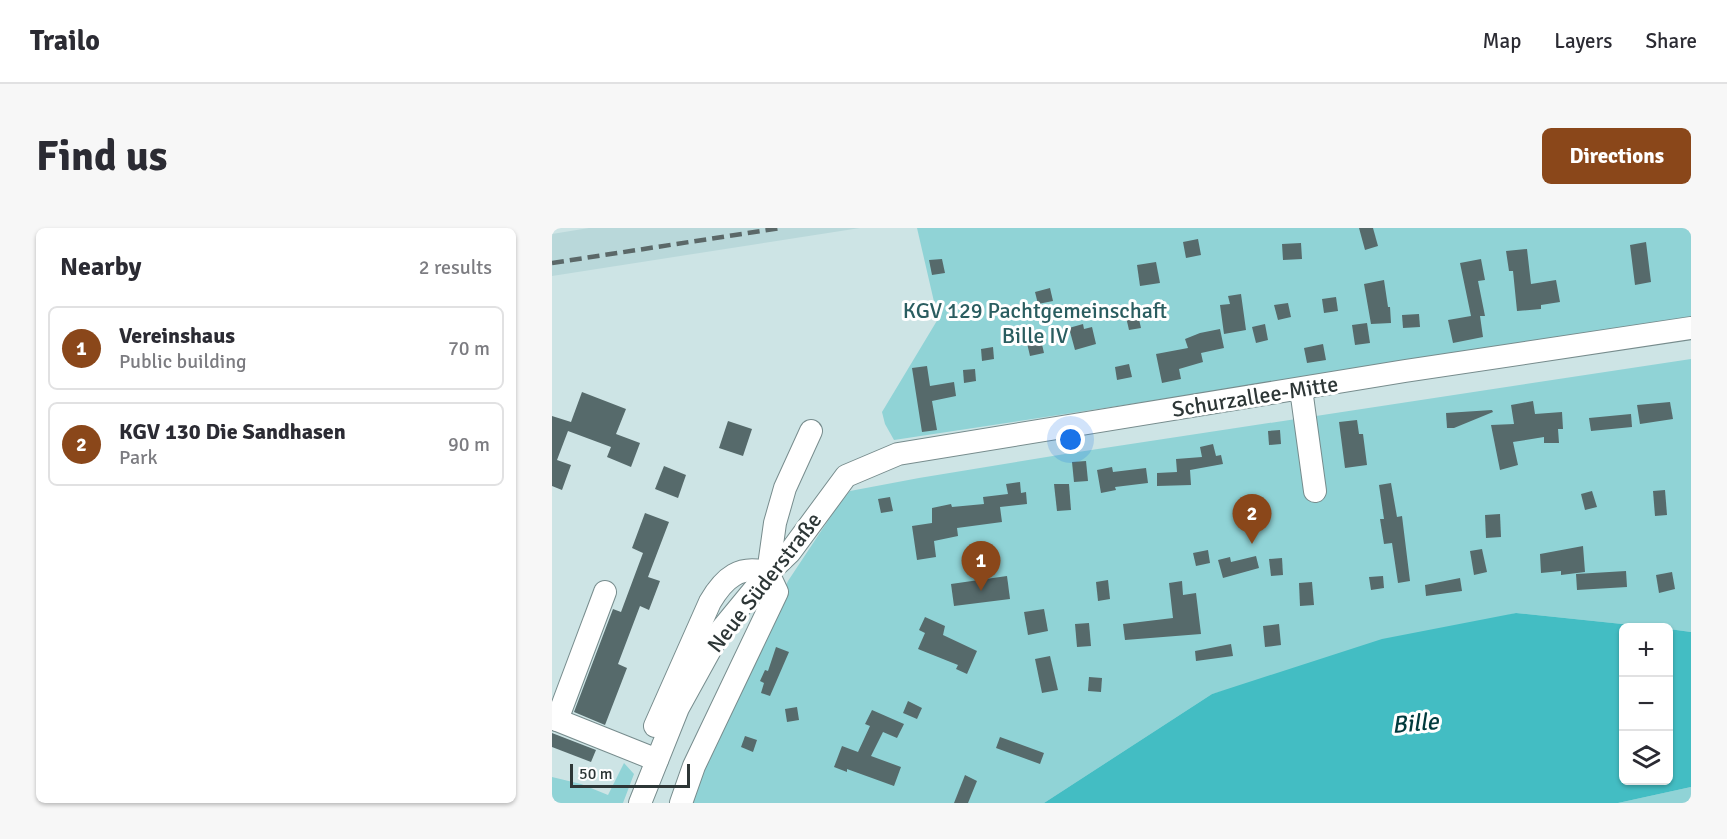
<!DOCTYPE html>
<html lang="en">
<head>
<meta charset="utf-8">
<style>
	body { margin:0; font-family:Signika,sans-serif; background:#f7f7f7; color:#2b2b33 }
	.controls { position:absolute; right:18px; bottom:18px; display:grid; overflow:hidden; border-radius:9px; box-shadow:0 2px 4px #0004 }
	.controls button { width:54px; height:54px; display:grid; place-items:center; padding:0; border:0; border-bottom:2px solid #e1e1e2; background:#fff; color:#2b2b33; font:30px sans-serif }
	.scale { position:absolute; left:18px; bottom:15px; width:120px; box-sizing:border-box; padding-left:6px; border:3px solid #2d3636; border-top:0; font-size:16px; line-height:21px; white-space:nowrap; color:#2d3636; -webkit-text-stroke:4px #fff; paint-order:stroke }
	.you { position:absolute; left:519px; top:212px; width:21px; height:21px; margin:-15px; border:4px solid #fff; border-radius:50%; background:#1a73e8; box-shadow:0 0 0 9px #1a73e833 }
	.badge { display:grid; place-items:center; width:39px; height:39px; border-radius:50%; background:#8a471a; color:#fff; font-size:20px; font-weight:700 }
	.pin { position:absolute; translate:-50% -50px; filter:drop-shadow(0 2px 3px #0008) }
	.pin::after { content:''; position:absolute; top:32px; width:21px; height:18px; background:inherit; clip-path:polygon(0 0,100% 0,50% 100%) }
	.list { margin:0; padding:0; list-style:none }
	h2 { display:flex; justify-content:space-between; align-items:center; height:78px; margin:0; padding:0 24px; font-size:26px }
	h2 small { font-size:20px; font-weight:400; color:#7c7c81 }
	.list li { display:grid; grid-template-columns:39px 1fr auto; gap:18px; align-items:center; box-sizing:border-box; height:84px; margin:0 12px 12px; padding:0 12px; border:2px solid #e1e1e2; border-radius:9px }
	.list b { display:block; font-size:22px; white-space:nowrap }
	.list p { margin:0; font-size:20px; white-space:nowrap; color:#7c7c81 }
	.list em { font-size:20px; font-style:normal; color:#7c7c81 }
	.icon { flex:none; width:33px; height:33px; fill:none; stroke:currentColor; stroke-width:2; stroke-linecap:round; stroke-linejoin:round }
	.map { position:relative; flex:none; width:1139px; height:575px; overflow:hidden; border-radius:9px }
	header { display:flex; align-items:center; gap:36px; box-sizing:border-box; height:84px; padding:0 30px; background:#fff; border-bottom:2px solid #e1e1e2 }
	header strong { font-size:28px }
	nav { display:flex; gap:33px; margin-inline-start:auto; font-size:21px }
	.intro { display:flex; align-items:center; justify-content:space-between; box-sizing:border-box; height:144px; padding:0 36px }
	h1 { margin:0; font-size:42px }
	.button { padding:15px 27px; border-radius:9px; background:#8a471a; color:#fff; font-size:21px; font-weight:700 }
	main { display:flex; gap:36px; padding:0 36px }
	aside { flex:1; background:#fff; border-radius:9px; box-shadow:0 2px 4px #0004 }
	.map>svg:first-child { display:block }
	.built { fill:#b9d8da }
	.green { fill:#90d3d6 }
	.water { fill:#43bdc3 }
	.building { fill:#566a6b }
	.lines { fill:none; stroke-linecap:round; stroke-linejoin:round }
	.minor-casing { stroke:#778c8d; stroke-width:24 }
	.minor { stroke:#fff; stroke-width:22 }
	.rail { stroke:#5b6868; stroke-width:4.5; stroke-dasharray:12 6; stroke-linecap:butt }
	.labels { text-anchor:middle; stroke-width:6; stroke-linejoin:round; paint-order:stroke }
	.park-label { font-size:22px; fill:#2a5d60; stroke:#fff }
	.street-label { font-size:22px; fill:#2d3636; stroke:#fff }
	.water-label { font-size:24px; font-style:italic; fill:#003a3d; stroke:#fff }
</style>
</head>
<body>
<header>
<strong>Trailo</strong>
<nav><a>Map</a><a>Layers</a><a>Share</a></nav>
</header>
<div class="intro"><h1>Find us</h1><a class="button">Directions</a></div>
<main>
<aside>
<h2>Nearby<small>2 results</small></h2>
<ul class="list">
<li><span class="badge">1</span><div><b>Vereinshaus</b><p>Public building</p></div><em>70 m</em></li>
<li><span class="badge">2</span><div><b>KGV 130 Die Sandhasen</b><p>Park</p></div><em>90 m</em></li>
</ul>
</aside>
<div class="map">
<svg width="1139" height="575" viewBox="0 0 1139 575">
	<rect width="100%" height="100%" fill="#cde4e5"/>
	<!-- built -->
	<polygon class="built" points="37,0 308,0 0,48 0,6"/>
	<!-- green -->
	<g class="green">
		<polygon points="365,0 1139,0 1139,91 342,212 333,196 330,184 386,91"/>
		<polygon points="1139,131 1139,404 1117,401 1116,400 1099,399 964,385 660,466 492,575 137,575 164,503 236,353 285,279 298,263 367,250 513,226"/>
		<polygon points="72,535 82,546 71,575 0,575 0,549 29,556 56,567"/>
		<polygon points="1139,559 1139,575 1066,575"/>
	</g>
	<!-- water -->
	<polygon class="water" points="964,385 1099,399 1072,400 1072,552 1116,552 1117,401 1139,404 1139,559 1066,575 492,575 660,466 830,411"/>
	<!-- building -->
	<g class="building">
		<polygon points="807,0 821,0 826,18 813,22"/>
		<polygon points="646,11 649,27 634,30 631,14"/>
		<polygon points="1094,14 1099,54 1083,57 1078,17"/>
		<polygon points="749,15 750,31 731,32 730,16"/>
		<polygon points="975,21 979,56 1004,52 1008,74 989,77 989,81 965,83 961,43 957,43 954,23"/>
		<polygon points="390,31 393,45 380,47 377,32"/>
		<polygon points="929,31 933,52 926,53 933,88 928,88 931,109 901,115 896,92 919,88 908,35"/>
		<polygon points="604,34 608,55 588,58 585,37"/>
		<polygon points="832,52 836,79 838,79 839,95 819,96 812,56"/>
		<polygon points="498,60 501,73 486,76 483,64"/>
		<polygon points="689,66 694,102 672,106 668,77 678,76 676,68"/>
		<polygon points="784,69 786,83 772,85 770,71"/>
		<polygon points="736,75 739,89 726,92 722,77"/>
		<polygon points="867,86 868,99 851,100 850,87"/>
		<polygon points="586,87 589,100 577,102 574,89"/>
		<polygon points="815,95 818,115 803,117 800,97"/>
		<polygon points="531,96 532,101 540,99 544,116 523,122 517,100"/>
		<polygon points="713,96 716,112 704,115 700,99"/>
		<polygon points="668,101 672,120 649,125 651,134 627,141 629,151 610,155 604,126 636,120 633,111 648,105"/>
		<polygon points="489,112 492,125 478,128 475,115"/>
		<polygon points="771,116 774,132 755,135 752,120"/>
		<polygon points="441,119 442,131 430,133 429,121"/>
		<polygon points="577,136 580,149 565,152 563,139"/>
		<polygon points="375,138 378,158 402,154 404,168 380,173 385,202 370,204 360,140"/>
		<polygon points="423,141 424,153 412,155 411,142"/>
		<polygon points="30,164 74,181 64,206 88,215 79,239 55,229 59,219 16,203 5,232 19,237 10,262 0,258 0,188 19,194"/>
		<polygon points="981,173 983,186 1010,184 1011,201 1006,201 1007,215 992,215 992,209 961,214 966,237 948,242 939,197 962,196 959,177"/>
		<polygon points="1118,174 1121,191 1088,196 1085,177"/>
		<polygon points="940,182 941,184 902,200 895,200 894,185"/>
		<polygon points="1079,186 1080,199 1039,203 1037,190"/>
		<polygon points="805,192 807,206 811,206 815,237 793,240 787,194"/>
		<polygon points="176,193 200,201 191,228 167,220"/>
		<polygon points="728,202 729,216 717,217 716,203"/>
		<polygon points="661,216 664,228 669,227 671,236 638,242 639,257 605,258 605,245 625,244 624,231 650,229 648,219"/>
		<polygon points="534,233 536,253 522,254 520,234"/>
		<polygon points="112,238 134,247 126,270 103,261"/>
		<polygon points="560,239 561,244 594,240 596,255 563,259 564,262 549,265 545,242"/>
		<polygon points="468,254 469,265 474,264 475,276 448,279 450,294 405,300 406,308 382,313 384,329 365,332 360,298 380,295 380,280 399,276 400,279 432,276 431,269 456,266 454,256"/>
		<polygon points="839,255 845,289 850,288 858,353 846,355 840,315 832,316 828,291 832,291 827,257"/>
		<polygon points="502,256 517,256 519,282 505,283"/>
		<polygon points="1113,262 1115,287 1103,288 1101,263"/>
		<polygon points="1040,263 1045,279 1033,282 1029,266"/>
		<polygon points="338,269 341,283 329,285 326,271"/>
		<polygon points="93,285 117,294 96,349 108,353 97,382 88,378 66,436 75,440 53,497 22,484 61,381 69,384 91,325 80,320"/>
		<polygon points="948,286 949,309 934,310 933,287"/>
		<polygon points="1031,318 1033,344 1009,347 1009,343 989,345 988,326"/>
		<polygon points="930,321 935,344 922,347 918,323"/>
		<polygon points="656,322 658,335 644,338 641,325"/>
		<polygon points="704,328 707,340 671,350 666,332 678,329 679,334"/>
		<polygon points="730,330 731,347 719,348 717,331"/>
		<polygon points="1074,343 1075,359 1025,362 1024,346"/>
		<polygon points="1120,344 1123,361 1107,365 1104,347"/>
		<polygon points="455,348 458,371 402,378 399,356"/>
		<polygon points="831,348 832,360 819,362 817,349"/>
		<polygon points="908,350 910,363 874,368 873,357"/>
		<polygon points="556,352 558,371 546,373 544,354"/>
		<polygon points="630,353 631,367 644,365 649,406 573,412 571,396 621,390 617,355"/>
		<polygon points="760,354 762,377 748,378 747,355"/>
		<polygon points="492,381 496,403 476,407 472,384"/>
		<polygon points="373,389 393,398 391,407 425,423 415,446 404,441 406,437 366,421 373,405 367,402"/>
		<polygon points="537,395 539,418 525,419 523,396"/>
		<polygon points="727,396 729,417 713,419 711,398"/>
		<polygon points="679,416 681,428 644,433 643,423"/>
		<polygon points="224,419 237,424 218,468 209,465 212,455 208,453 213,442 216,443"/>
		<polygon points="498,428 506,462 490,465 483,431"/>
		<polygon points="537,449 550,450 549,464 536,463"/>
		<polygon points="356,473 370,480 365,491 351,485"/>
		<polygon points="245,479 247,492 235,494 233,481"/>
		<polygon points="320,482 352,496 345,510 331,504 319,528 349,539 342,558 295,541 295,544 282,539 290,518 306,524 318,498 313,496"/>
		<polygon points="0,505 44,522 39,534 0,519"/>
		<polygon points="193,508 205,512 201,524 189,519"/>
		<polygon points="448,509 492,525 488,536 444,520"/>
		<polygon points="413,547 425,553 416,575 402,575"/>
	</g>
	<g class="lines">
		<!-- minor casing -->
		<g class="minor-casing">
			<g id="minor">
				<polyline points="749,161 763,263"/>
				<polyline points="0,490 105,532"/>
				<polyline points="5,492 53,364"/>
				<path d="M103 498 158 374C172 350 188 336 216 345"/>
				<polyline points="88,575 126,480 169,402 216,345 238,324 294,248 346,226 853,143 1139,100"/>
				<polyline points="129,575 142,538 225,364 216,345 223,295 233,260 259,203"/>
			</g>
		</g>
		<!-- minor -->
		<use href="#minor" class="minor"/>
		<!-- rail -->
		<polyline class="rail" points="0,35 229,0"/>
	</g>
	<g class="labels">
		<!-- park labels -->
		<g class="park-label">
			<text x="483" y="90">KGV 129 Pachtgemeinschaft<tspan x="483" dy="25">Bille IV</tspan></text>
		</g>
		<!-- street labels -->
		<g class="street-label">
			<text transform="translate(703 168) rotate(-9)" y="8">Schurzallee-Mitte</text>
			<text transform="translate(212 354) rotate(-52)" y="8">Neue Süderstraße</text>
		</g>
		<!-- water labels -->
		<g class="water-label">
			<text transform="translate(863 495) rotate(-5)" y="8">Bille</text>
		</g>
	</g>
</svg>
<div class="controls">
<button>+</button>
<button>−</button>
<button><svg class="icon" aria-label="layers" viewBox="0 0 24 24"><path d="M12 4l9 5-9 5-9-5zM3 14l9 5 9-5"/></svg></button>
</div>
<div class="scale">50 m</div>
<div class="you"></div>
<div class="pin badge" style="left:429px;top:363px">1</div>
<div class="pin badge" style="left:700px;top:316px">2</div>
</div>
</main>
</body>
</html>
